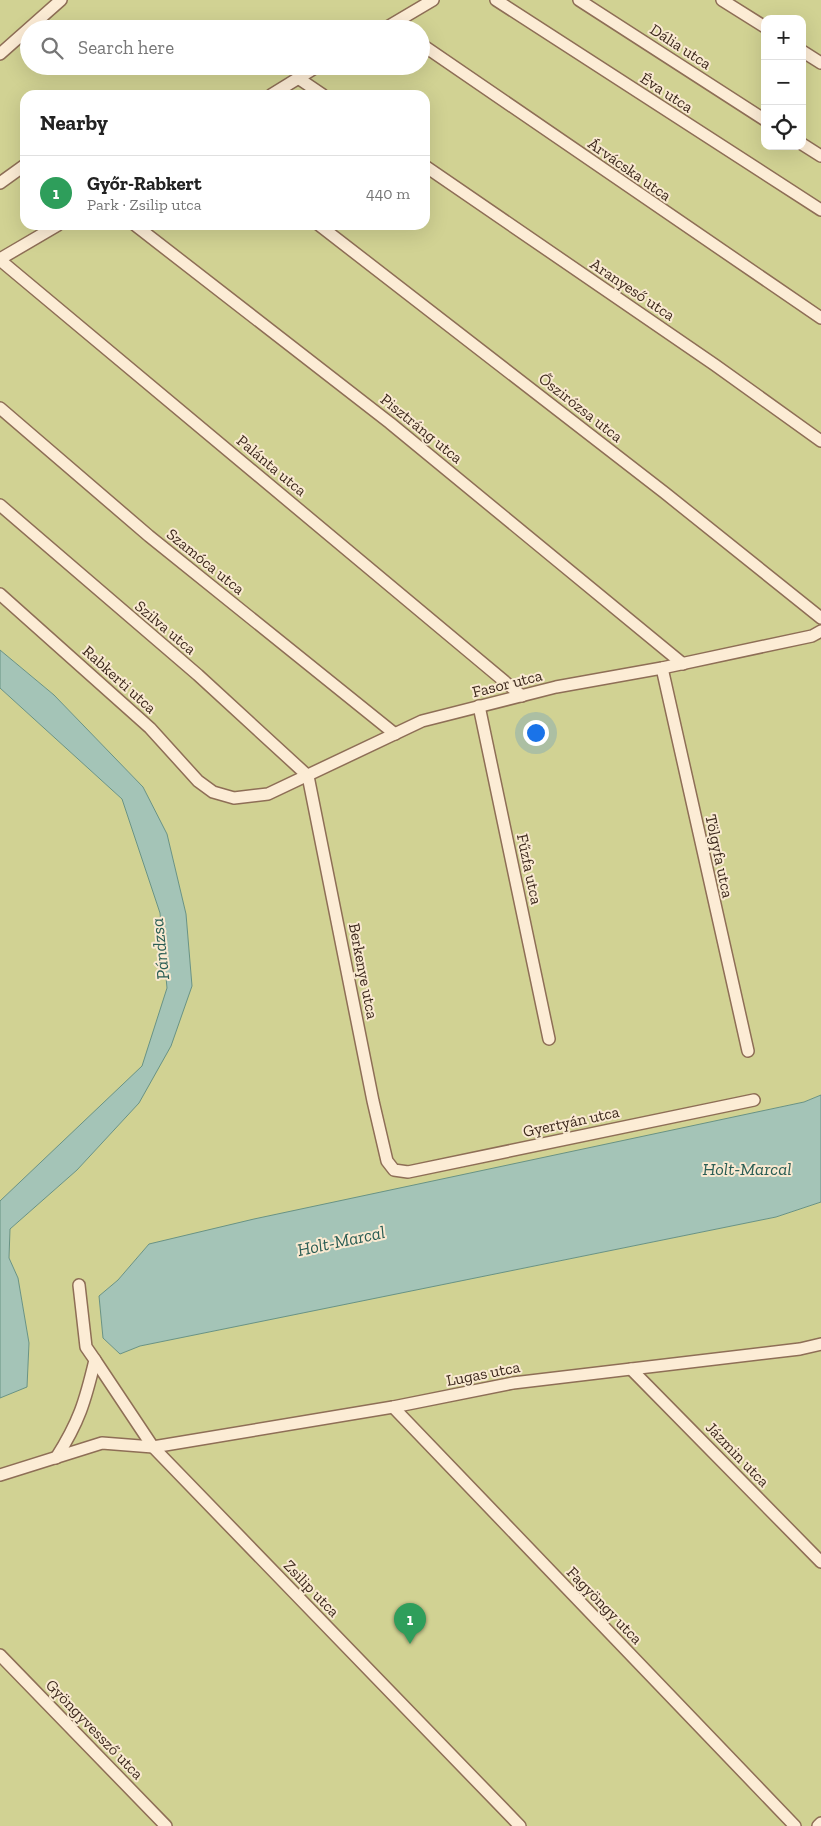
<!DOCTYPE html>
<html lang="en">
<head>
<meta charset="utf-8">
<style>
	body { margin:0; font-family:"Zilla Slab",serif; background:#f6f6f6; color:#222 }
	.controls { position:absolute; right:15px; top:15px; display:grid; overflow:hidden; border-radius:10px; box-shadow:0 5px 20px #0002 }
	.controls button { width:45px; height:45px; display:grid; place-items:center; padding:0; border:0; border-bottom:1px solid #e0e0e0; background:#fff; color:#222; font:25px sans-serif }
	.you { position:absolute; left:535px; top:732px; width:18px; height:18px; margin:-12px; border:4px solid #fff; border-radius:50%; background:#1a73e8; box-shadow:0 0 0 8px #1a73e833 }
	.badge { display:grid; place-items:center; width:32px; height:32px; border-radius:50%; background:#b45309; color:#fff; font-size:16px; font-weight:700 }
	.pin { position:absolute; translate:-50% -41px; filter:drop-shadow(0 1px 2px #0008) }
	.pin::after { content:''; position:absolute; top:26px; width:18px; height:15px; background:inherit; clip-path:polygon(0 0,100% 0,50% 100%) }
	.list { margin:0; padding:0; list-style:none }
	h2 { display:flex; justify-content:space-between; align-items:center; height:65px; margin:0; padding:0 20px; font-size:21px }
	h2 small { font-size:16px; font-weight:400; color:#767676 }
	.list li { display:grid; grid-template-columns:32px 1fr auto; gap:15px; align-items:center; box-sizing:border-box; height:75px; padding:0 20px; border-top:1px solid #e0e0e0 }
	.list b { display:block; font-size:19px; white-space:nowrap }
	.list p { margin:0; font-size:16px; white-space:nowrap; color:#767676 }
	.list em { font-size:16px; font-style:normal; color:#767676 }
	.icon { flex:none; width:28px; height:28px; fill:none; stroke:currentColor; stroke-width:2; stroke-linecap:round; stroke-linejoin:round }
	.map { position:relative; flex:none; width:821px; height:1826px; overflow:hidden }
	.search { position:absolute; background:#fff; box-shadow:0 5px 20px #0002; left:20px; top:20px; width:410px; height:55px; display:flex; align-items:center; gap:12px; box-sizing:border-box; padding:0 18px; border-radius:28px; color:#767676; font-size:19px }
	.panel { position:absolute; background:#fff; box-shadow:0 5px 20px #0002; left:20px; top:90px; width:410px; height:140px; border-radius:15px }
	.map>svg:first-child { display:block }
	.green { fill:#d1d293; fill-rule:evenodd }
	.water { fill:#a4c4b7; stroke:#699384 }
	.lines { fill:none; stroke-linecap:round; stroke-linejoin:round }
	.minor-casing { stroke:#8e6e56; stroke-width:14 }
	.minor { stroke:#fcecd5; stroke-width:11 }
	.labels { text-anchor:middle; stroke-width:4; stroke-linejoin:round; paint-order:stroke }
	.street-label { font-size:16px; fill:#3c281c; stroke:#f9e9d1 }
	.water-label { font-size:18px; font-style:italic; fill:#2a5d54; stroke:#f9e9d1 }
</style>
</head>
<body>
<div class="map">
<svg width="821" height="1826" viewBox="0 0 821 1826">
	<rect width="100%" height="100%" fill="#f2dec0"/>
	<!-- green -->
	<g class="green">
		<path d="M0 0H821V1095L804 1102 149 1244 118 1280 99 1296 103 1338 120 1354 139 1346 776 1217 821 1202V1826H0V1398L27 1386 29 1343 18 1278 9 1258 10 1229 77 1170 139 1103 192 986 186 914 167 834 143 787 54 695 0 650ZM765 19H802V146H765ZM29 29H421V66H29ZM25 95H425V225H25Z"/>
		<polygon points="0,688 122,799 160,913 167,988 143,1066 0,1201"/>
	</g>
	<!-- water -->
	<g class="water">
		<polygon points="0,650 54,695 143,787 167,834 186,914 192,986 171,1046 139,1103 77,1170 10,1229 9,1258 18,1278 29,1343 27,1387 0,1398 0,1201 142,1066 167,988 160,913 122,799 0,688"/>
		<polygon points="821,1095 821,1202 776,1217 140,1346 120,1354 103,1338 99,1296 118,1280 149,1244 254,1219 804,1102"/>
	</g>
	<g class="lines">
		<!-- minor casing -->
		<g class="minor-casing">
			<g id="minor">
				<polyline points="496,0 821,210"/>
				<polyline points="579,0 765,120"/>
				<polyline points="722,0 765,27"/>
				<polyline points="384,29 433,0"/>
				<polyline points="421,44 821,318"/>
				<polyline points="802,51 821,63"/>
				<polyline points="0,54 61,0"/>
				<polyline points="298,78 323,95"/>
				<polyline points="271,95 318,66"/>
				<polyline points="802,144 821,156"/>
				<polyline points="425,166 715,365 821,441"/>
				<polyline points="0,183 25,165"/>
				<polyline points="135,225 390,423 683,664"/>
				<polyline points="319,225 665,493 821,618"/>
				<polyline points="0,259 58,225"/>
				<polyline points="0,260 522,696"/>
				<polyline points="0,408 149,536 395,734"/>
				<polyline points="0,505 198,675 308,776 373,1101 387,1161 394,1170 408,1172 754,1100"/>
				<polyline points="0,594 150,728 198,781 213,792 234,798 268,794 422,721 556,687 662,668 812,636 821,631"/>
				<polyline points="662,668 748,1051"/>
				<polyline points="479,706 549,1039"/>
				<polyline points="95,1360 153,1447 520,1826"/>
				<polyline points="631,1369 821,1562"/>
				<polyline points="393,1407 795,1826"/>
				<path d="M56 1458C79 1422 85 1402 95 1360L86 1347 79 1285"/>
				<polyline points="0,1475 102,1443 153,1447 393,1407 513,1383 800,1349 821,1344"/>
				<polyline points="0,1655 166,1826"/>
				<polyline points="818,1826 821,1823"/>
			</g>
		</g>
		<!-- minor -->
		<use href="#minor" class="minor"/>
	</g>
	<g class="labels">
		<!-- street labels -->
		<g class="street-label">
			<text transform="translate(681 46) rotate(33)" y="6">Dália utca</text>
			<text transform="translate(667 92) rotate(33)" y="6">Éva utca</text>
			<text transform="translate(630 169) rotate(35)" y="6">Árvácska utca</text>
			<text transform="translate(633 289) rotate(34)" y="6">Aranyeső utca</text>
			<text transform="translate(581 407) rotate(38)" y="6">Őszirózsa utca</text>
			<text transform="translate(422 428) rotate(39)" y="6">Pisztráng utca</text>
			<text transform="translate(272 465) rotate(40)" y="6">Palánta utca</text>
			<text transform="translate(206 561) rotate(39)" y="6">Szamóca utca</text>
			<text transform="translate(166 627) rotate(40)" y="6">Szilva utca</text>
			<text transform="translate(120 679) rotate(42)" y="6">Rabkerti utca</text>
			<text transform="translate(507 683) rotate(-14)" y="6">Fasor utca</text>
			<text transform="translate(720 856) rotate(78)" y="6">Tölgyfa utca</text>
			<text transform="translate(530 869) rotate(78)" y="6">Fűzfa utca</text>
			<text transform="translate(364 971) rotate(79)" y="6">Berkenye utca</text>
			<text transform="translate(571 1121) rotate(-12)" y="6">Gyertyán utca</text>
			<text transform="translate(483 1373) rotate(-11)" y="6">Lugas utca</text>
			<text transform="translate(738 1454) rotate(46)" y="6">Jázmin utca</text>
			<text transform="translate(312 1588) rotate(46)" y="6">Zsilip utca</text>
			<text transform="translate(605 1605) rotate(46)" y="6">Fagyöngy utca</text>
			<text transform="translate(95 1729) rotate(46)" y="6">Gyöngyvessző utca</text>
		</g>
		<!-- water labels -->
		<g class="water-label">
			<text transform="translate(160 949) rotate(-96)" y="6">Pándzsa</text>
			<text x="747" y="1175">Holt-Marcal</text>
			<text transform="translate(341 1241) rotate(-12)" y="6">Holt-Marcal</text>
		</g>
	</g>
</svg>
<div class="controls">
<button>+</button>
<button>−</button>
<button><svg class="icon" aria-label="locate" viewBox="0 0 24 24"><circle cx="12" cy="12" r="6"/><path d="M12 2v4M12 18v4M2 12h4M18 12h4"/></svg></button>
</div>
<div class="you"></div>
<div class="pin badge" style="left:410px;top:1644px;background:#2e9e5b">1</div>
<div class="search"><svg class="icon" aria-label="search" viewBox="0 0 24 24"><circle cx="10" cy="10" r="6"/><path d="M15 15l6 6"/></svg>Search here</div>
<section class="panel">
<h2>Nearby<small></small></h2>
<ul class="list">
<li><span class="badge" style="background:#2e9e5b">1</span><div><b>Győr-Rabkert</b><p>Park · Zsilip utca</p></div><em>440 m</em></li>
</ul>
</section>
</div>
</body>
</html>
